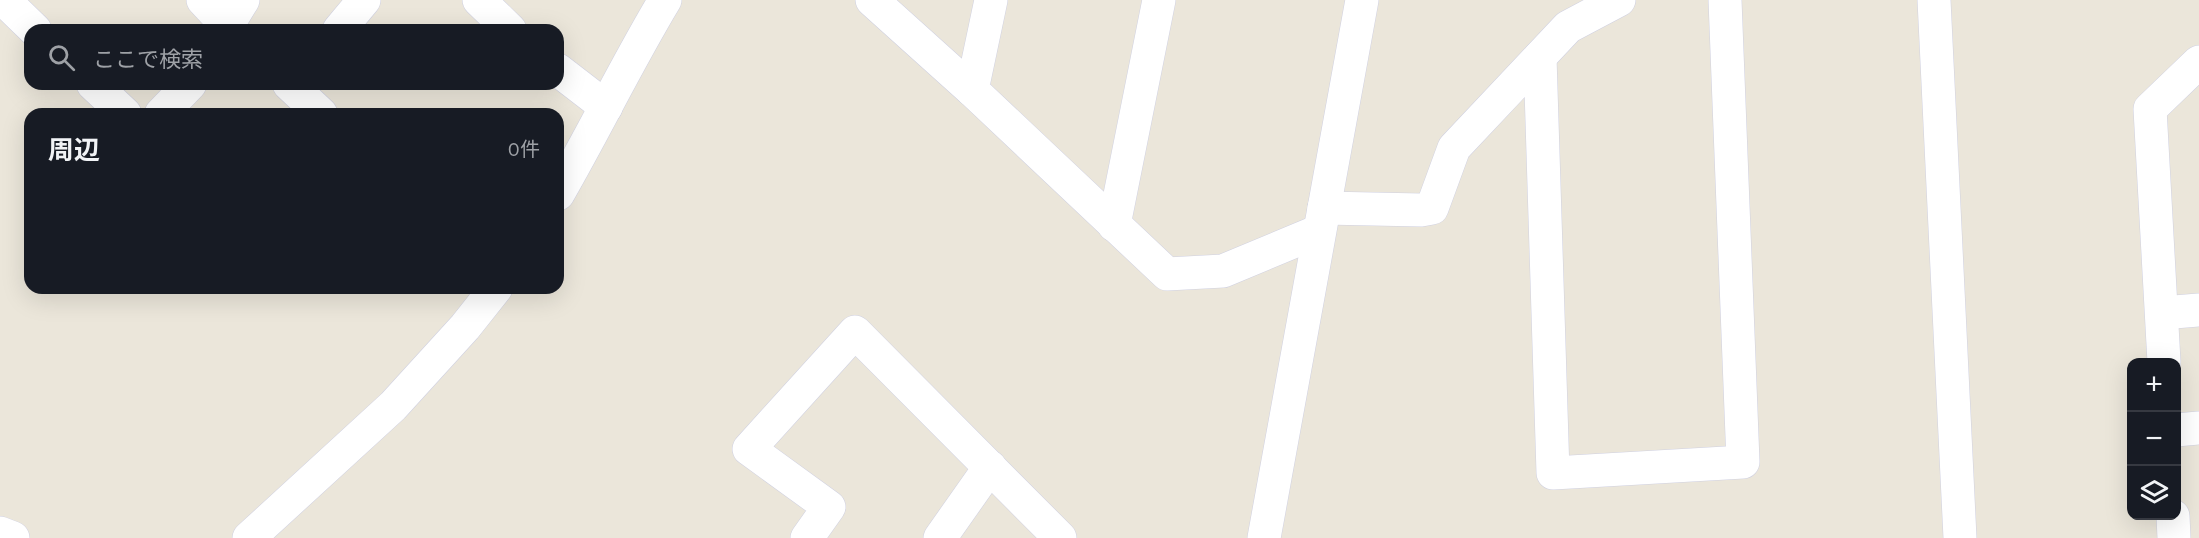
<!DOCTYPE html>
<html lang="ja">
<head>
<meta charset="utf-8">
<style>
	body { margin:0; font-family:"Work Sans","Noto Sans JP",sans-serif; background:#20242c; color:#f1f3f6 }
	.controls { position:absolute; right:18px; bottom:18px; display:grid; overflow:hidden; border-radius:12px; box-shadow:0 6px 24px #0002 }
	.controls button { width:54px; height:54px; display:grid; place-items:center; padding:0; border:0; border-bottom:2px solid #363941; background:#171b24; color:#f1f3f6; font:30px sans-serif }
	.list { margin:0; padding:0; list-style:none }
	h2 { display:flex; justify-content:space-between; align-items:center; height:78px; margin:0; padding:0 24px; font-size:26px }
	h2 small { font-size:20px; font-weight:400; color:#9ea1a6 }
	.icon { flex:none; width:33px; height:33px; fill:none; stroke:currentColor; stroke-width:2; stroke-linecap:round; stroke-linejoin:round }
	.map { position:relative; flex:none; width:2199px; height:538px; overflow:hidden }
	.search { position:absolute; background:#171b24; box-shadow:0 6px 24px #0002; left:24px; top:24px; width:540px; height:66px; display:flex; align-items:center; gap:15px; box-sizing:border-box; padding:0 21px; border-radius:18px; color:#9ea1a6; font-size:22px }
	.panel { position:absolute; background:#171b24; box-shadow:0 6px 24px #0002; left:24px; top:108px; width:540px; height:186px; border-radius:18px }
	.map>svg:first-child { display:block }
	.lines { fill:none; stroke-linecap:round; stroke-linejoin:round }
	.minor-casing { stroke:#d0d1e1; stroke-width:34 }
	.minor { stroke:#fff; stroke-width:33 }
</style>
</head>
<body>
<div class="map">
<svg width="2199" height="538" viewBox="0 0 2199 538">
	<rect width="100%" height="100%" fill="#ebe6da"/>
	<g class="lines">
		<!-- minor casing -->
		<g class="minor-casing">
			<g id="minor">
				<polyline points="4,0 35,30"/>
				<polyline points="203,0 231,30"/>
				<polyline points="479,0 510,30"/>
				<polyline points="872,0 972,90 1167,274 1223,271 1319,231"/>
				<polyline points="1934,0 1960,538"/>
				<polyline points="227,26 243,0"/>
				<polyline points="339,30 364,0"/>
				<polyline points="1540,57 1553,473 1743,462 1725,0"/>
				<polyline points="558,70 606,107"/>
				<polyline points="93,84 125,114"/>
				<polyline points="289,84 321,114"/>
				<polyline points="972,90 991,0"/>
				<polyline points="161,114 190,84"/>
				<path d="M558 194C595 130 627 63 665 0"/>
				<polyline points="1324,208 1421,210 1432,208 1454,148 1568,27 1619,0"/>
				<polyline points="1114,225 1159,0"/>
				<polyline points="2162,313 2199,310"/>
				<polyline points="2164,362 2150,109 2199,62"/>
				<polyline points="2176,430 2199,428"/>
				<polyline points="2173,516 2174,538"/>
				<polyline points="0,533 13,538"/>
				<polyline points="249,538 393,406 465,327 496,288"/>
				<polyline points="807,538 829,507 749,449 855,332 1060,538"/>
				<polyline points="940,538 990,467"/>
				<polyline points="1264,538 1362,0"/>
			</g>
		</g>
		<!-- minor -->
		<use href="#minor" class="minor"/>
	</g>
</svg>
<div class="controls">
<button>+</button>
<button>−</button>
<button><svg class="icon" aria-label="layers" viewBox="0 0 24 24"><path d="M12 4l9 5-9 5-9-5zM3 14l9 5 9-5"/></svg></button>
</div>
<div class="search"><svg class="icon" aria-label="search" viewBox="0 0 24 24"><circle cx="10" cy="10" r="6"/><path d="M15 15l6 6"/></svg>ここで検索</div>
<section class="panel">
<h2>周辺<small>0件</small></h2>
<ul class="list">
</ul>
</section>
</div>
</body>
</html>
